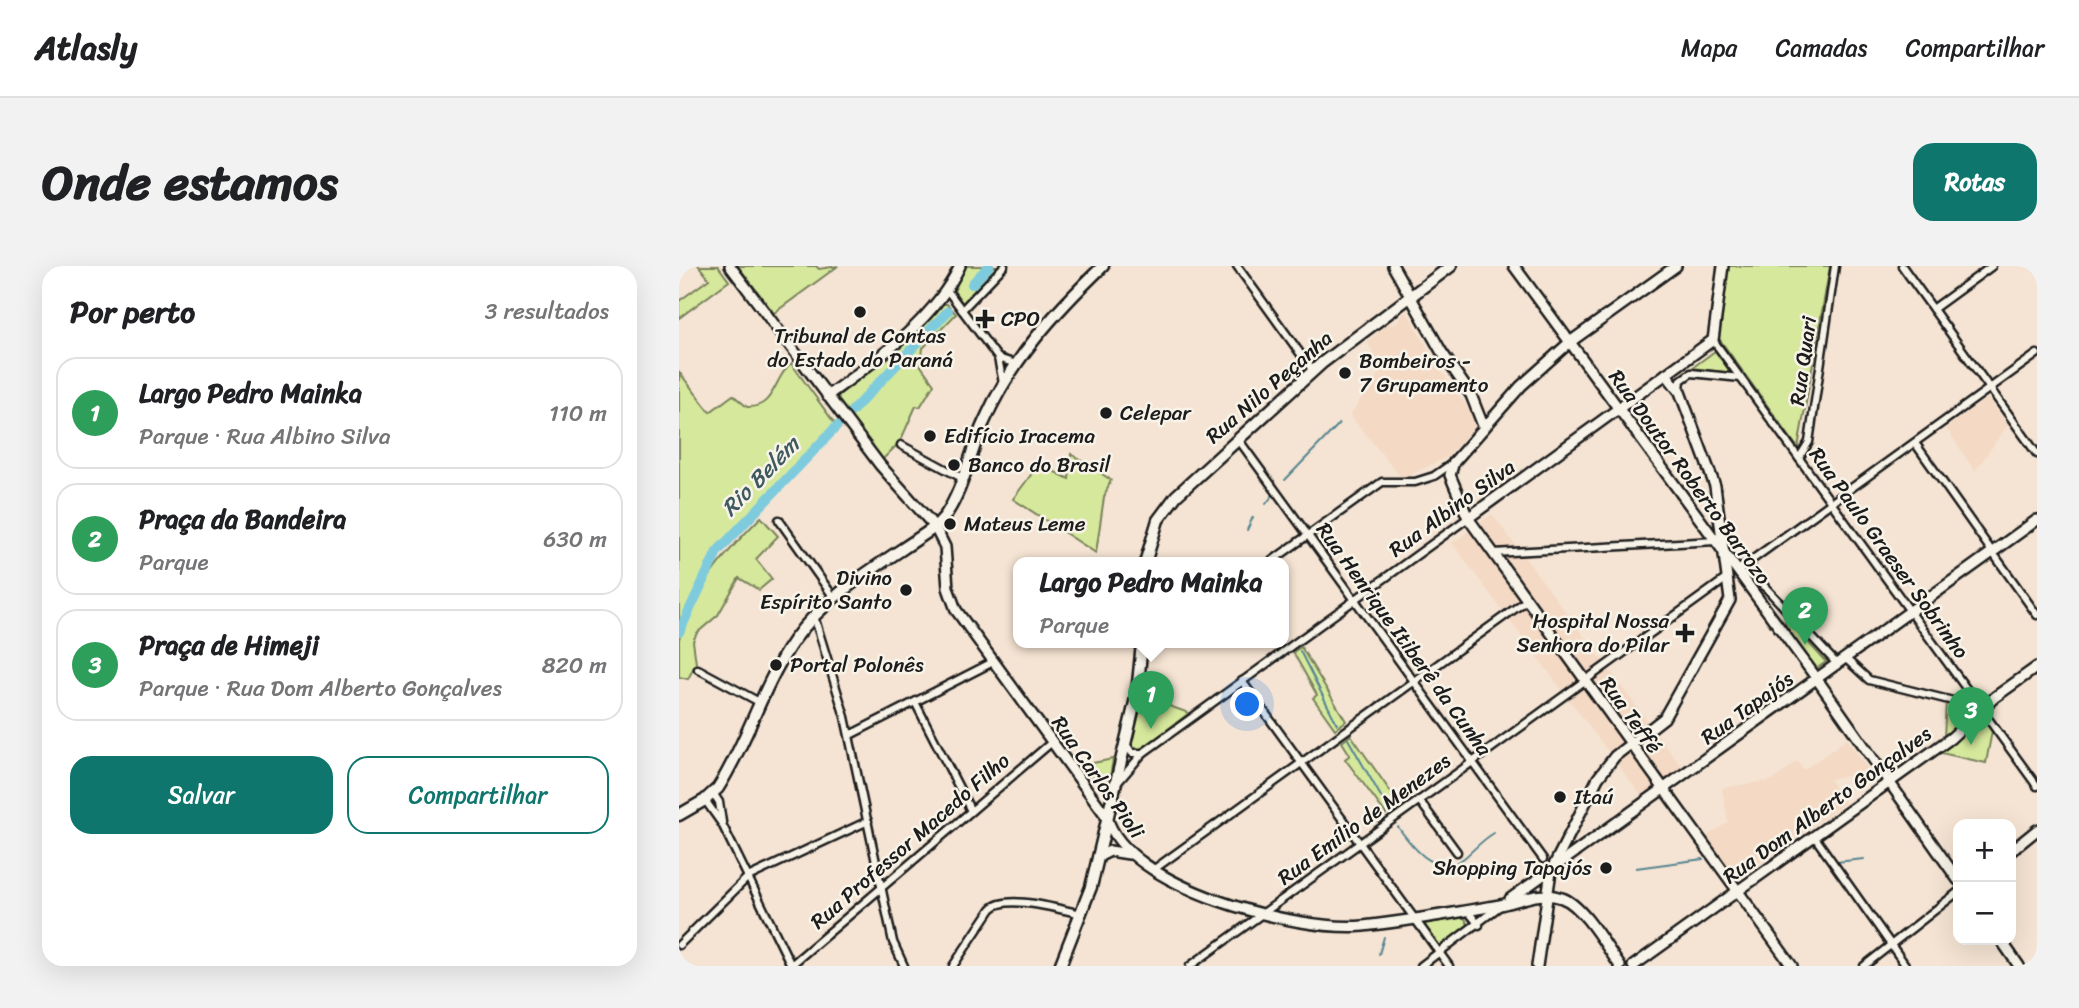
<!DOCTYPE html>
<html lang="pt">
<head>
<meta charset="utf-8">
<style>
	body { margin:0; font-family:Sriracha,sans-serif; background:#f2f2f2; color:#202124 }
	.controls { position:absolute; right:21px; bottom:21px; display:grid; overflow:hidden; border-radius:14px; box-shadow:0 7px 28px #0002 }
	.controls button { width:63px; height:63px; display:grid; place-items:center; padding:0; border:0; border-bottom:2px solid #e0e0e0; background:#fff; color:#202124; font:35px sans-serif }
	.you { position:absolute; left:569px; top:439px; width:24px; height:24px; margin:-18px; border:5px solid #fff; border-radius:50%; background:#1a73e8; box-shadow:0 0 0 10px #1a73e833 }
	.badge { display:grid; place-items:center; width:46px; height:46px; border-radius:50%; background:#0f766e; color:#fff; font-size:23px; font-weight:700 }
	.pin { position:absolute; translate:-50% -58px; filter:drop-shadow(0 2px 4px #0008) }
	.pin::after { content:''; position:absolute; top:37px; width:24px; height:21px; background:inherit; clip-path:polygon(0 0,100% 0,50% 100%) }
	.popup { position:absolute; left:334px; top:291px; width:276px; height:91px; box-sizing:border-box; display:grid; place-content:center; border-radius:14px; background:#fff; filter:drop-shadow(0 2px 5px #0005); font-size:23px; white-space:nowrap; color:#757577 }
	.popup b { font-size:26px; color:#202124 }
	.popup::after { content:''; position:absolute; left:50%; top:100%; margin-left:-14px; border:14px solid transparent; border-top-color:#fff }
	.list { margin:0; padding:0; list-style:none }
	h2 { display:flex; justify-content:space-between; align-items:center; height:91px; margin:0; padding:0 28px; font-size:30px }
	h2 small { font-size:23px; font-weight:400; color:#757577 }
	.list li { display:grid; grid-template-columns:46px 1fr auto; gap:21px; align-items:center; box-sizing:border-box; height:112px; margin:0 14px 14px; padding:0 14px; border:2px solid #e0e0e0; border-radius:21px }
	.list b { display:block; font-size:26px; white-space:nowrap }
	.list p { margin:0; font-size:23px; white-space:nowrap; color:#757577 }
	.list em { font-size:23px; font-style:normal; color:#757577 }
	.actions { display:flex; gap:14px; padding:21px 28px }
	.actions a { flex:1; padding:16px 0; border:2px solid #0f766e; border-radius:21px; text-align:center; font-size:24px; color:#0f766e }
	.actions .main { background:#0f766e; color:#fff }
	.map { position:relative; flex:none; width:1358px; height:700px; overflow:hidden; border-radius:21px }
	header { display:flex; align-items:center; gap:42px; box-sizing:border-box; height:98px; padding:0 35px; background:#fff; border-bottom:2px solid #e0e0e0 }
	header strong { font-size:33px }
	nav { display:flex; gap:38px; margin-inline-start:auto; font-size:24px }
	.intro { display:flex; align-items:center; justify-content:space-between; box-sizing:border-box; height:168px; padding:0 42px }
	h1 { margin:0; font-size:49px }
	.button { padding:18px 32px; border-radius:21px; background:#0f766e; color:#fff; font-size:24px; font-weight:700 }
	main { display:flex; gap:42px; padding:0 42px }
	aside { flex:1; background:#fff; border-radius:21px; box-shadow:0 7px 28px #0002 }
	.map>svg:first-child { display:block }
	.built { fill:#f4d9c4 }
	.green { fill:#d6e89c; stroke:#79825c; stroke-width:2 }
	.lines { fill:none; stroke-linecap:round; stroke-linejoin:round }
	.stream { stroke:#578590; stroke-width:2 }
	.river { stroke:#7fcbde; stroke-width:10 }
	.street-casing { stroke:#1c1c1c; stroke-width:11 }
	.secondary-casing { stroke:#1c1c1c; stroke-width:14 }
	.primary-casing { stroke:#1c1c1c; stroke-width:15 }
	.street { stroke:#f7f3e8; stroke-width:6 }
	.secondary { stroke:#f7f3e8; stroke-width:9 }
	.primary { stroke:#f7f3e8; stroke-width:10 }
	.poi-dot { fill:#1c1c1c; stroke:#f7f3e8; stroke-width:2.5 }
	.labels { text-anchor:middle; stroke-width:5; stroke-linejoin:round; paint-order:stroke }
	.poi-label { font-size:21px; fill:#1c1c1c; stroke:#f7f3e8; text-anchor:start }
	.street-label { font-size:21px; fill:#1c1c1c; stroke:#f7f3e8 }
	.water-label { font-size:23px; font-style:italic; fill:#3f5960; stroke:#f7f3e8 }
</style>
</head>
<body>
<header>
<strong>Atlasly</strong>
<nav><a>Mapa</a><a>Camadas</a><a>Compartilhar</a></nav>
</header>
<div class="intro"><h1>Onde estamos</h1><a class="button">Rotas</a></div>
<main>
<aside>
<h2>Por perto<small>3 resultados</small></h2>
<ul class="list">
<li><span class="badge" style="background:#2e9e5b">1</span><div><b>Largo Pedro Mainka</b><p>Parque · Rua Albino Silva</p></div><em>110 m</em></li>
<li><span class="badge" style="background:#2e9e5b">2</span><div><b>Praça da Bandeira</b><p>Parque</p></div><em>630 m</em></li>
<li><span class="badge" style="background:#2e9e5b">3</span><div><b>Praça de Himeji</b><p>Parque · Rua Dom Alberto Gonçalves</p></div><em>820 m</em></li>
</ul>
<div class="actions"><a class="main">Salvar</a><a>Compartilhar</a></div>
</aside>
<div class="map">
<svg width="1358" height="700" viewBox="0 0 1358 700">
	<rect width="100%" height="100%" fill="#f5e4d3"/>
	<filter id="ink" filterUnits="userSpaceOnUse"><feTurbulence type="fractalNoise" baseFrequency=".0143" numOctaves="2"/><feDisplacementMap in="SourceGraphic" scale="14" xChannelSelector="R" yChannelSelector="G"/><feConvolveMatrix kernelMatrix="1 2 1 2 8 2 1 2 1" color-interpolation-filters="sRGB"/></filter>
	<g filter="url(#ink)">
		<!-- built -->
		<g class="built">
			<polygon points="724,46 729,48 763,107 797,153 798,159 768,191 727,211 720,209 671,149 703,103 688,76 709,57 714,59 721,54"/>
			<polygon points="1308,132 1329,159 1296,205 1267,162"/>
			<polygon points="813,248 1003,501 963,531 773,277"/>
			<polygon points="1168,473 1191,506 1150,513 1166,537 1057,613 1028,570 1049,556 1043,522 1095,514 1118,495 1125,504"/>
		</g>
		<!-- green -->
		<g class="green">
			<polygon points="20,0 39,0 50,15 0,52 0,35 30,13"/>
			<polygon points="59,0 137,0 140,3 159,0 95,47"/>
			<polygon points="286,0 322,0 285,39 275,25"/>
			<polygon points="1049,0 1151,0 1119,182 1039,71"/>
			<polygon points="262,38 268,38 277,48 244,82 242,100 255,118 241,141 237,140 221,176 202,195 159,136 160,128 222,81"/>
			<polygon points="1036,85 1052,107 1013,102"/>
			<path d="M112 97 156 158 37 282 0 359V106L31 146 54 129 68 141C96 142 94 113 112 97Z"/>
			<polygon points="392,188 432,214 425,231 417,287 334,233 360,198 390,213"/>
			<path d="M82 251 99 270 77 293 93 313 80 324 60 312 39 349 18 367 14 375 17 397 9 413 0 411C0 400 0 384 0 373 14 323 47 286 82 251Z"/>
			<polygon points="1106,351 1147,396 1137,403 1107,363"/>
			<polygon points="622,381 667,455 656,463 634,432 638,429 614,386"/>
			<polygon points="479,436 510,447 462,484 454,484 451,479 460,441 468,445"/>
			<polygon points="1267,436 1296,442 1265,471"/>
			<polygon points="1303,451 1313,465 1307,497 1262,487"/>
			<polygon points="672,469 720,538 707,548 666,493 671,489 663,476"/>
			<polygon points="434,493 431,512 417,515 404,499"/>
			<polygon points="785,651 790,660 761,682 744,658"/>
		</g>
		<g class="lines">
			<!-- stream -->
			<g class="stream">
				<polyline points="606,214 660,158"/>
				<polyline points="587,238 593,230"/>
				<polyline points="568,264 574,251"/>
				<polyline points="621,385 658,458"/>
				<polyline points="669,473 708,541"/>
				<path d="M719 561C734 582 758 613 785 592 796 583 803 574 815 567"/>
				<polyline points="1157,596 1185,593"/>
				<polyline points="957,602 1024,593"/>
				<polyline points="700,688 705,671"/>
			</g>
			<!-- river -->
			<g class="river">
				<polyline points="293,18 310,0"/>
				<polyline points="172,146 269,45"/>
				<polyline points="0,366 38,286 158,160"/>
			</g>
			<!-- street casing -->
			<g class="street-casing">
				<g id="street">
					<polyline points="558,0 634,105"/>
					<polyline points="1223,0 1358,188"/>
					<polyline points="268,24 319,92 324,117"/>
					<polyline points="1254,43 1313,0"/>
					<polyline points="283,44 325,0"/>
					<polyline points="1034,74 1358,520"/>
					<polyline points="319,92 337,98"/>
					<polyline points="1001,124 1002,114 1012,107 1062,112"/>
					<polyline points="559,173 864,593"/>
					<polyline points="1236,177 1358,349"/>
					<polyline points="222,179 283,212"/>
					<polyline points="1120,192 1130,176 1156,0"/>
					<polyline points="100,254 156,333"/>
					<polyline points="814,287 1037,275"/>
					<polyline points="1071,295 1074,308 1158,398"/>
					<polyline points="590,297 703,216 736,216 755,210 775,196"/>
					<polyline points="1059,304 1358,88"/>
					<polyline points="135,350 166,451 214,676 225,700"/>
					<polyline points="463,389 479,377"/>
					<polyline points="1166,392 1190,414 1282,437 1297,436"/>
					<polyline points="19,403 82,437"/>
					<polyline points="563,415 770,700"/>
					<polyline points="236,436 292,545"/>
					<polyline points="171,469 314,396"/>
					<polyline points="447,478 453,487 464,487"/>
					<polyline points="440,515 464,487 789,252"/>
					<polyline points="34,527 40,536 43,556"/>
					<polyline points="26,534 43,558 112,699"/>
					<polyline points="740,534 778,586"/>
					<polyline points="1135,570 1227,700"/>
					<polyline points="474,604 848,334"/>
					<polyline points="788,644 800,659"/>
					<polyline points="0,679 69,611 189,555"/>
					<polyline points="111,700 373,476"/>
					<path d="M274 700 312 643C327 627 382 644 403 648"/>
					<polyline points="511,700 1048,312"/>
					<polyline points="742,700 821,640"/>
					<polyline points="1185,700 1279,626"/>
				</g>
			</g>
			<!-- secondary casing -->
			<g class="secondary-casing">
				<g id="secondary">
					<path d="M51 0 201 199 256 261 266 281 269 322 277 344 428 551C447 622 619 666 684 660 730 655 776 647 821 639 842 635 861 624 883 632 904 639 928 682 941 700"/>
					<polyline points="714,0 762,85 792,129 805,162"/>
					<polyline points="835,0 1133,406 1279,614"/>
					<polyline points="997,0 891,76 842,120 775,196 771,209 789,252 1113,700"/>
					<path d="M148 130C196 95 255 55 281 0"/>
					<polyline points="789,252 1034,74 1044,0"/>
					<polyline points="1332,585 1358,564"/>
					<polyline points="419,591 431,585 450,588"/>
					<polyline points="831,633 1358,254"/>
					<polyline points="1322,674 1340,700"/>
					<polyline points="858,700 872,605 919,512 936,490 985,452 1051,334 1036,220 1001,126 987,108"/>
					<polyline points="954,700 1272,472 1316,431 1358,401"/>
				</g>
			</g>
			<!-- primary casing -->
			<g class="primary-casing">
				<g id="primary">
					<polyline points="466,297 479,254 497,230 643,97 772,0"/>
					<path d="M0 549 26 534 39 522C69 475 83 420 115 374 149 326 209 294 256 261L266 250C285 222 291 186 305 156 332 94 376 46 424 0"/>
					<polyline points="381,700 412,621 458,428 463,377"/>
				</g>
			</g>
			<!-- street -->
			<use href="#street" class="street"/>
			<!-- secondary -->
			<use href="#secondary" class="secondary"/>
			<!-- primary -->
			<use href="#primary" class="primary"/>
		</g>
	</g>
	<!-- markers -->
	<g class="poi-dot">
		<circle cx="181" cy="46" r="7"/>
		<path d="M302.5 42.5h7v7h7v7h-7v7h-7v-7h-7v-7h7z"/>
		<circle cx="666" cy="107" r="7"/>
		<circle cx="427" cy="147" r="7"/>
		<circle cx="251" cy="170" r="7"/>
		<circle cx="275" cy="199" r="7"/>
		<circle cx="271" cy="258" r="7"/>
		<circle cx="227" cy="324" r="7"/>
		<path d="M1002.5 356.5h7v7h7v7h-7v7h-7v-7h-7v-7h7z"/>
		<circle cx="97" cy="399" r="7"/>
		<circle cx="881" cy="531" r="7"/>
		<circle cx="927" cy="602" r="7"/>
	</g>
	<g class="labels">
		<!-- poi labels -->
		<g class="poi-label">
			<text x="322" y="60">CPO</text>
			<text x="181" y="77" text-anchor="middle">Tribunal de Contas<tspan x="181" dy="24">do Estado do Paraná</tspan></text>
			<text x="680" y="102">Bombeiros -<tspan x="680" dy="24">7 Grupamento</tspan></text>
			<text x="441" y="154">Celepar</text>
			<text x="265" y="177">Edifício Iracema</text>
			<text x="289" y="206">Banco do Brasil</text>
			<text x="285" y="265">Mateus Leme</text>
			<text x="213" y="319" text-anchor="end">Divino<tspan x="213" dy="24">Espírito Santo</tspan></text>
			<text x="990" y="362" text-anchor="end">Hospital Nossa<tspan x="990" dy="24">Senhora do Pilar</tspan></text>
			<text x="111" y="406">Portal Polonês</text>
			<text x="895" y="538">Itaú</text>
			<text x="913" y="609" text-anchor="end">Shopping Tapajós</text>
		</g>
		<!-- street labels -->
		<g class="street-label">
			<text transform="translate(1124 95) rotate(-82)" y="7">Rua Quari</text>
			<text transform="translate(590 121) rotate(-41)" y="7">Rua Nilo Peçanha</text>
			<text transform="translate(1011 211) rotate(54)" y="7">Rua Doutor Roberto Barrozo</text>
			<text transform="translate(773 242) rotate(-36)" y="7">Rua Albino Silva</text>
			<text transform="translate(1210 287) rotate(54)" y="7">Rua Paulo Graeser Sobrinho</text>
			<text transform="translate(725 373) rotate(54)" y="7">Rua Henrique Itiberê da Cunha</text>
			<text transform="translate(1068 442) rotate(-36)" y="7">Rua Tapajós</text>
			<text transform="translate(952 449) rotate(54)" y="7">Rua Teffé</text>
			<text transform="translate(419 511) rotate(55)" y="7">Rua Carlos Pioli</text>
			<text transform="translate(1148 539) rotate(-36)" y="7">Rua Dom Alberto Gonçalves</text>
			<text transform="translate(685 553) rotate(-36)" y="7">Rua Emílio de Menezes</text>
			<text transform="translate(231 575) rotate(-41)" y="7">Rua Professor Macedo Filho</text>
		</g>
		<!-- water labels -->
		<g class="water-label">
			<text transform="translate(81 210) rotate(-46)" y="8">Rio Belém</text>
		</g>
	</g>
</svg>
<div class="controls">
<button>+</button>
<button>−</button>
</div>
<div class="you"></div>
<div class="pin badge" style="left:472px;top:463px;background:#2e9e5b">1</div>
<div class="popup"><b>Largo Pedro Mainka</b>Parque</div>
<div class="pin badge" style="left:1126px;top:379px;background:#2e9e5b">2</div>
<div class="pin badge" style="left:1292px;top:479px;background:#2e9e5b">3</div>
</div>
</main>
</body>
</html>
